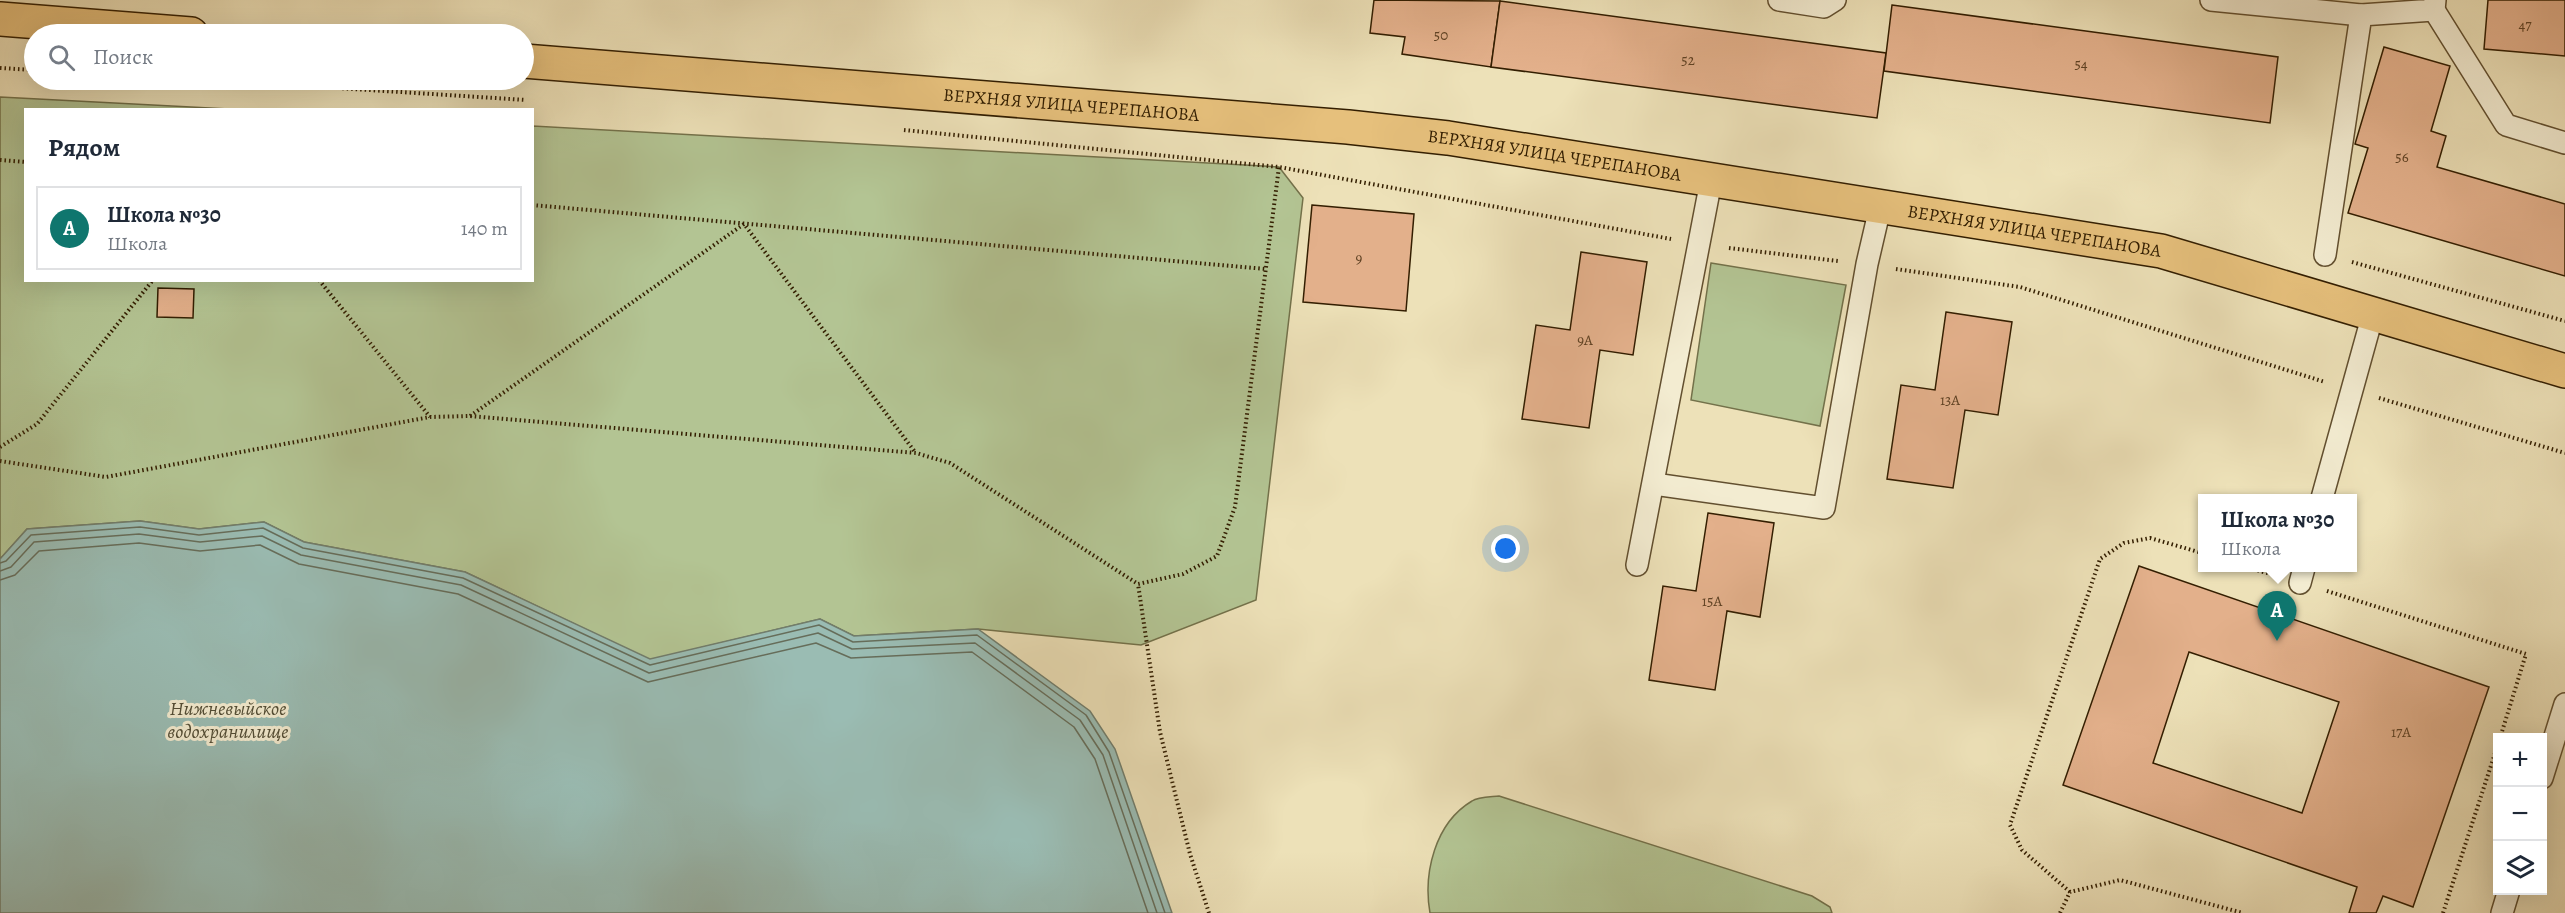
<!DOCTYPE html>
<html lang="ru">
<head>
<meta charset="utf-8">
<style>
	body { margin:0; font-family:Alegreya,serif; background:#f2f2f3; color:#1f2937 }
	.controls { position:absolute; right:18px; bottom:18px; display:grid; overflow:hidden; border-radius:0px; box-shadow:0 6px 24px #0002 }
	.controls button { width:54px; height:54px; display:grid; place-items:center; padding:0; border:0; border-bottom:2px solid #e0e1e3; background:#fff; color:#1f2937; font:30px sans-serif }
	.you { position:absolute; left:1506px; top:549px; width:21px; height:21px; margin:-15px; border:4px solid #fff; border-radius:50%; background:#1a73e8; box-shadow:0 0 0 9px #1a73e833 }
	.badge { display:grid; place-items:center; width:39px; height:39px; border-radius:50%; background:#0f766e; color:#fff; font-size:20px; font-weight:700 }
	.pin { position:absolute; translate:-50% -50px; filter:drop-shadow(0 2px 3px #0008) }
	.pin::after { content:''; position:absolute; top:32px; width:21px; height:18px; background:inherit; clip-path:polygon(0 0,100% 0,50% 100%) }
	.popup { position:absolute; left:2198px; top:494px; width:159px; height:78px; box-sizing:border-box; display:grid; place-content:center; border-radius:0px; background:#fff; filter:drop-shadow(0 2px 4px #0005); font-size:20px; white-space:nowrap; color:#747a83 }
	.popup b { font-size:22px; color:#1f2937 }
	.popup::after { content:''; position:absolute; left:50%; top:100%; margin-left:-12px; border:12px solid transparent; border-top-color:#fff }
	.list { margin:0; padding:0; list-style:none }
	h2 { display:flex; justify-content:space-between; align-items:center; height:78px; margin:0; padding:0 24px; font-size:26px }
	h2 small { font-size:20px; font-weight:400; color:#747a83 }
	.list li { display:grid; grid-template-columns:39px 1fr auto; gap:18px; align-items:center; box-sizing:border-box; height:84px; margin:0 12px 12px; padding:0 12px; border:2px solid #e0e1e3; border-radius:0px }
	.list b { display:block; font-size:22px; white-space:nowrap }
	.list p { margin:0; font-size:20px; white-space:nowrap; color:#747a83 }
	.list em { font-size:20px; font-style:normal; color:#747a83 }
	.icon { flex:none; width:33px; height:33px; fill:none; stroke:currentColor; stroke-width:2; stroke-linecap:round; stroke-linejoin:round }
	.map { position:relative; flex:none; width:2565px; height:913px; overflow:hidden }
	.search { position:absolute; background:#fff; box-shadow:0 6px 24px #0002; left:24px; top:24px; width:510px; height:66px; display:flex; align-items:center; gap:15px; box-sizing:border-box; padding:0 21px; border-radius:33px; color:#747a83; font-size:22px }
	.panel { position:absolute; background:#fff; box-shadow:0 6px 24px #0002; left:24px; top:108px; width:510px; height:174px; border-radius:0px }
	.map>svg:first-child { display:block }
	.green { fill:#b3c493; stroke:#73714a; stroke-width:1.5 }
	.water { fill:#9abcb3; stroke:#717d6c; stroke-width:1.5 }
	.lines { fill:none; stroke-linecap:round; stroke-linejoin:round }
	.shore { stroke:#666d5a; stroke-width:1.5 }
	.building { fill:#e3b08b; stroke:#331e01; stroke-width:1.5; fill-rule:evenodd }
	.service-casing { stroke:#624f2f; stroke-width:24 }
	.primary-casing { stroke:#331e01; stroke-width:36 }
	.path { stroke:#331e01; stroke-width:4; stroke-dasharray:1.5 3; stroke-linecap:butt }
	.service { stroke:#f3ecd1; stroke-width:21 }
	.primary { stroke:#e6c07c; stroke-width:33 }
	.labels { text-anchor:middle; stroke-width:6; stroke-linejoin:round; paint-order:stroke }
	.number-label { font-size:15px; fill:#5f4224 }
	.street-label { font-size:18px; fill:#331e01; stroke:#f3ecd1 }
	.water-label { font-size:20px; font-style:italic; fill:#524d36; stroke:#f3ecd1 }
</style>
</head>
<body>
<div class="map">
<svg width="2565" height="913" viewBox="0 0 2565 913">
	<rect width="100%" height="100%" fill="#ede1b8"/>
	<filter id="stains"><feTurbulence type="fractalNoise" baseFrequency=".00333" numOctaves="4"/><feColorMatrix values="0 0 0 0 .2 0 0 0 0 .09 0 0 0 0 .02 0 0 0 .5 -.17"/></filter>
	<radialGradient id="worn" r=".72"><stop offset=".6" stop-color="#630" stop-opacity="0"/><stop offset="1" stop-color="#630" stop-opacity=".3"/></radialGradient>
	<!-- green -->
	<g class="green">
		<polygon points="0,97 229,109 26,110 26,280 532,280 533,126 1279,167 1303,198 1256,600 1141,645 978,629 854,636 820,619 650,660 465,572 304,542 264,522 199,529 140,521 27,529 0,559"/>
		<polygon points="1711,263 1846,285 1820,426 1691,400"/>
		<path d="M1499 796 1812 896 1830 907 1832 913H1430C1423 873 1435 823 1472 801 1478 797 1491 797 1499 796Z"/>
	</g>
	<!-- water -->
	<polygon class="water" points="140,521 199,529 264,522 304,542 465,572 650,659 820,619 854,636 978,629 1090,711 1115,749 1172,913 0,913 0,559 27,529"/>
	<g class="lines">
		<!-- shore -->
		<g class="shore">
			<polyline points="0,563 6,561 31,535 140,527 199,535 263,528 303,548 463,578 650,665 819,625 853,642 977,635 1086,715 1109,752 1165,913"/>
			<polyline points="0,571 11,567 34,542 139,534 200,542 262,536 301,555 461,585 649,673 818,633 852,649 975,643 1080,720 1103,755 1157,913"/>
			<polyline points="0,580 15,575 39,551 139,543 200,551 260,545 299,564 458,594 648,682 816,643 851,658 972,652 1074,727 1095,759 1148,913"/>
		</g>
	</g>
	<!-- building -->
	<g class="building">
		<polygon points="1374,0 1500,1 1491,67 1402,54 1405,37 1370,33"/>
		<polygon points="2488,0 2565,0 2565,56 2484,49"/>
		<polygon points="1500,1 1886,53 1877,118 1491,67"/>
		<polygon points="1892,5 2278,57 2270,123 1884,71"/>
		<polygon points="2384,47 2450,66 2431,131 2446,136 2437,167 2565,204 2565,276 2348,213 2368,148 2355,144"/>
		<polygon points="1312,205 1414,214 1406,311 1303,302"/>
		<polygon points="1581,252 1647,262 1633,355 1600,350 1589,428 1522,419 1536,325 1570,330"/>
		<polygon points="158,288 194,289 193,318 157,317"/>
		<polygon points="1946,312 2012,322 1998,415 1965,410 1953,488 1887,479 1901,385 1935,390"/>
		<polygon points="1708,513 1774,523 1760,617 1727,611 1715,690 1649,680 1663,586 1696,591"/>
		<path d="M2139 566 2489 687 2413 907 2383 896 2376 913H2349L2357 887 2063 785ZM2189 652 2339 702 2302 813 2153 763Z"/>
	</g>
	<g class="lines">
		<!-- service casing -->
		<g class="service-casing">
			<g id="service">
				<polyline points="1779,0 1824,7 1835,0"/>
				<polyline points="2211,0 2361,15"/>
				<polyline points="2434,10 2506,125 2565,143"/>
				<polyline points="2325,255 2361,15 2434,10 2435,0"/>
				<polyline points="1654,484 1824,508 1867,264 1880,208"/>
				<polyline points="2322,498 2373,314"/>
				<polyline points="1637,565 1711,181"/>
				<polyline points="2300,583 2304,568"/>
				<polyline points="2542,778 2565,704"/>
				<polyline points="2502,913 2509,890"/>
			</g>
		</g>
		<!-- primary casing -->
		<g class="primary-casing">
			<g id="primary">
				<polyline points="0,19 191,34"/>
				<path id="s1" d="M524 61 1348 127 1448 138 2161 251 2565 371"/>
			</g>
		</g>
		<!-- path -->
		<g class="path">
			<polyline points="0,68 34,70"/>
			<polyline points="212,80 526,100"/>
			<polyline points="904,130 1279,167 1671,239"/>
			<polyline points="0,160 26,162"/>
			<polyline points="532,205 1266,269"/>
			<polyline points="1729,248 1838,261"/>
			<polyline points="2352,262 2565,321"/>
			<polyline points="1896,269 2020,287 2325,382"/>
			<polyline points="319,280 430,417"/>
			<polyline points="2379,398 2565,453"/>
			<polyline points="470,416 744,224 915,452"/>
			<polyline points="0,447 37,424 153,280"/>
			<polyline points="0,461 106,477 430,417 469,416 916,453 950,463 1138,584"/>
			<polyline points="2249,568 2271,574"/>
			<polyline points="2327,591 2526,654 2500,738"/>
			<polyline points="2070,892 2022,850 2010,825 2100,559 2124,543 2150,538 2202,553"/>
			<polyline points="1209,913 1190,854 1160,732 1138,584 1183,574 1217,556 1235,507 1279,167"/>
			<polyline points="2060,913 2070,892 2120,880 2243,913"/>
			<polyline points="2443,913 2498,744"/>
		</g>
		<!-- service -->
		<use href="#service" class="service"/>
		<!-- primary -->
		<use href="#primary" class="primary"/>
	</g>
	<g class="labels">
		<!-- number labels -->
		<g class="number-label">
			<text x="2525" y="30">47</text>
			<text x="1441" y="40">50</text>
			<text x="1688" y="65">52</text>
			<text x="2081" y="69">54</text>
			<text x="2402" y="162">56</text>
			<text x="1359" y="263">9</text>
			<text x="1585" y="345">9А</text>
			<text x="1950" y="405">13А</text>
			<text x="1712" y="606">15А</text>
			<text x="2401" y="737">17А</text>
		</g>
		<!-- street labels -->
		<g class="street-label">
			<text dy="6" stroke="none"><textPath href="#s1" startOffset="549">ВЕРХНЯЯ УЛИЦА ЧЕРЕПАНОВА</textPath></text>
			<text dy="6" stroke="none"><textPath href="#s1" startOffset="1035">ВЕРХНЯЯ УЛИЦА ЧЕРЕПАНОВА</textPath></text>
			<text dy="6" stroke="none"><textPath href="#s1" startOffset="1521">ВЕРХНЯЯ УЛИЦА ЧЕРЕПАНОВА</textPath></text>
		</g>
		<!-- water labels -->
		<g class="water-label">
			<text x="228" y="715">Нижневыйское<tspan x="228" dy="23">водохранилище</tspan></text>
		</g>
	</g>
	<rect width="100%" height="100%" filter="url(#stains)"/>
	<rect width="100%" height="100%" fill="url(#worn)"/>
</svg>
<div class="controls">
<button>+</button>
<button>−</button>
<button><svg class="icon" aria-label="layers" viewBox="0 0 24 24"><path d="M12 4l9 5-9 5-9-5zM3 14l9 5 9-5"/></svg></button>
</div>
<div class="you"></div>
<div class="pin badge" style="left:2277px;top:641px">A</div>
<div class="popup"><b>Школа №30</b>Школа</div>
<div class="search"><svg class="icon" aria-label="search" viewBox="0 0 24 24"><circle cx="10" cy="10" r="6"/><path d="M15 15l6 6"/></svg>Поиск</div>
<section class="panel">
<h2>Рядом<small></small></h2>
<ul class="list">
<li><span class="badge">A</span><div><b>Школа №30</b><p>Школа</p></div><em>140 m</em></li>
</ul>
</section>
</div>
</body>
</html>
